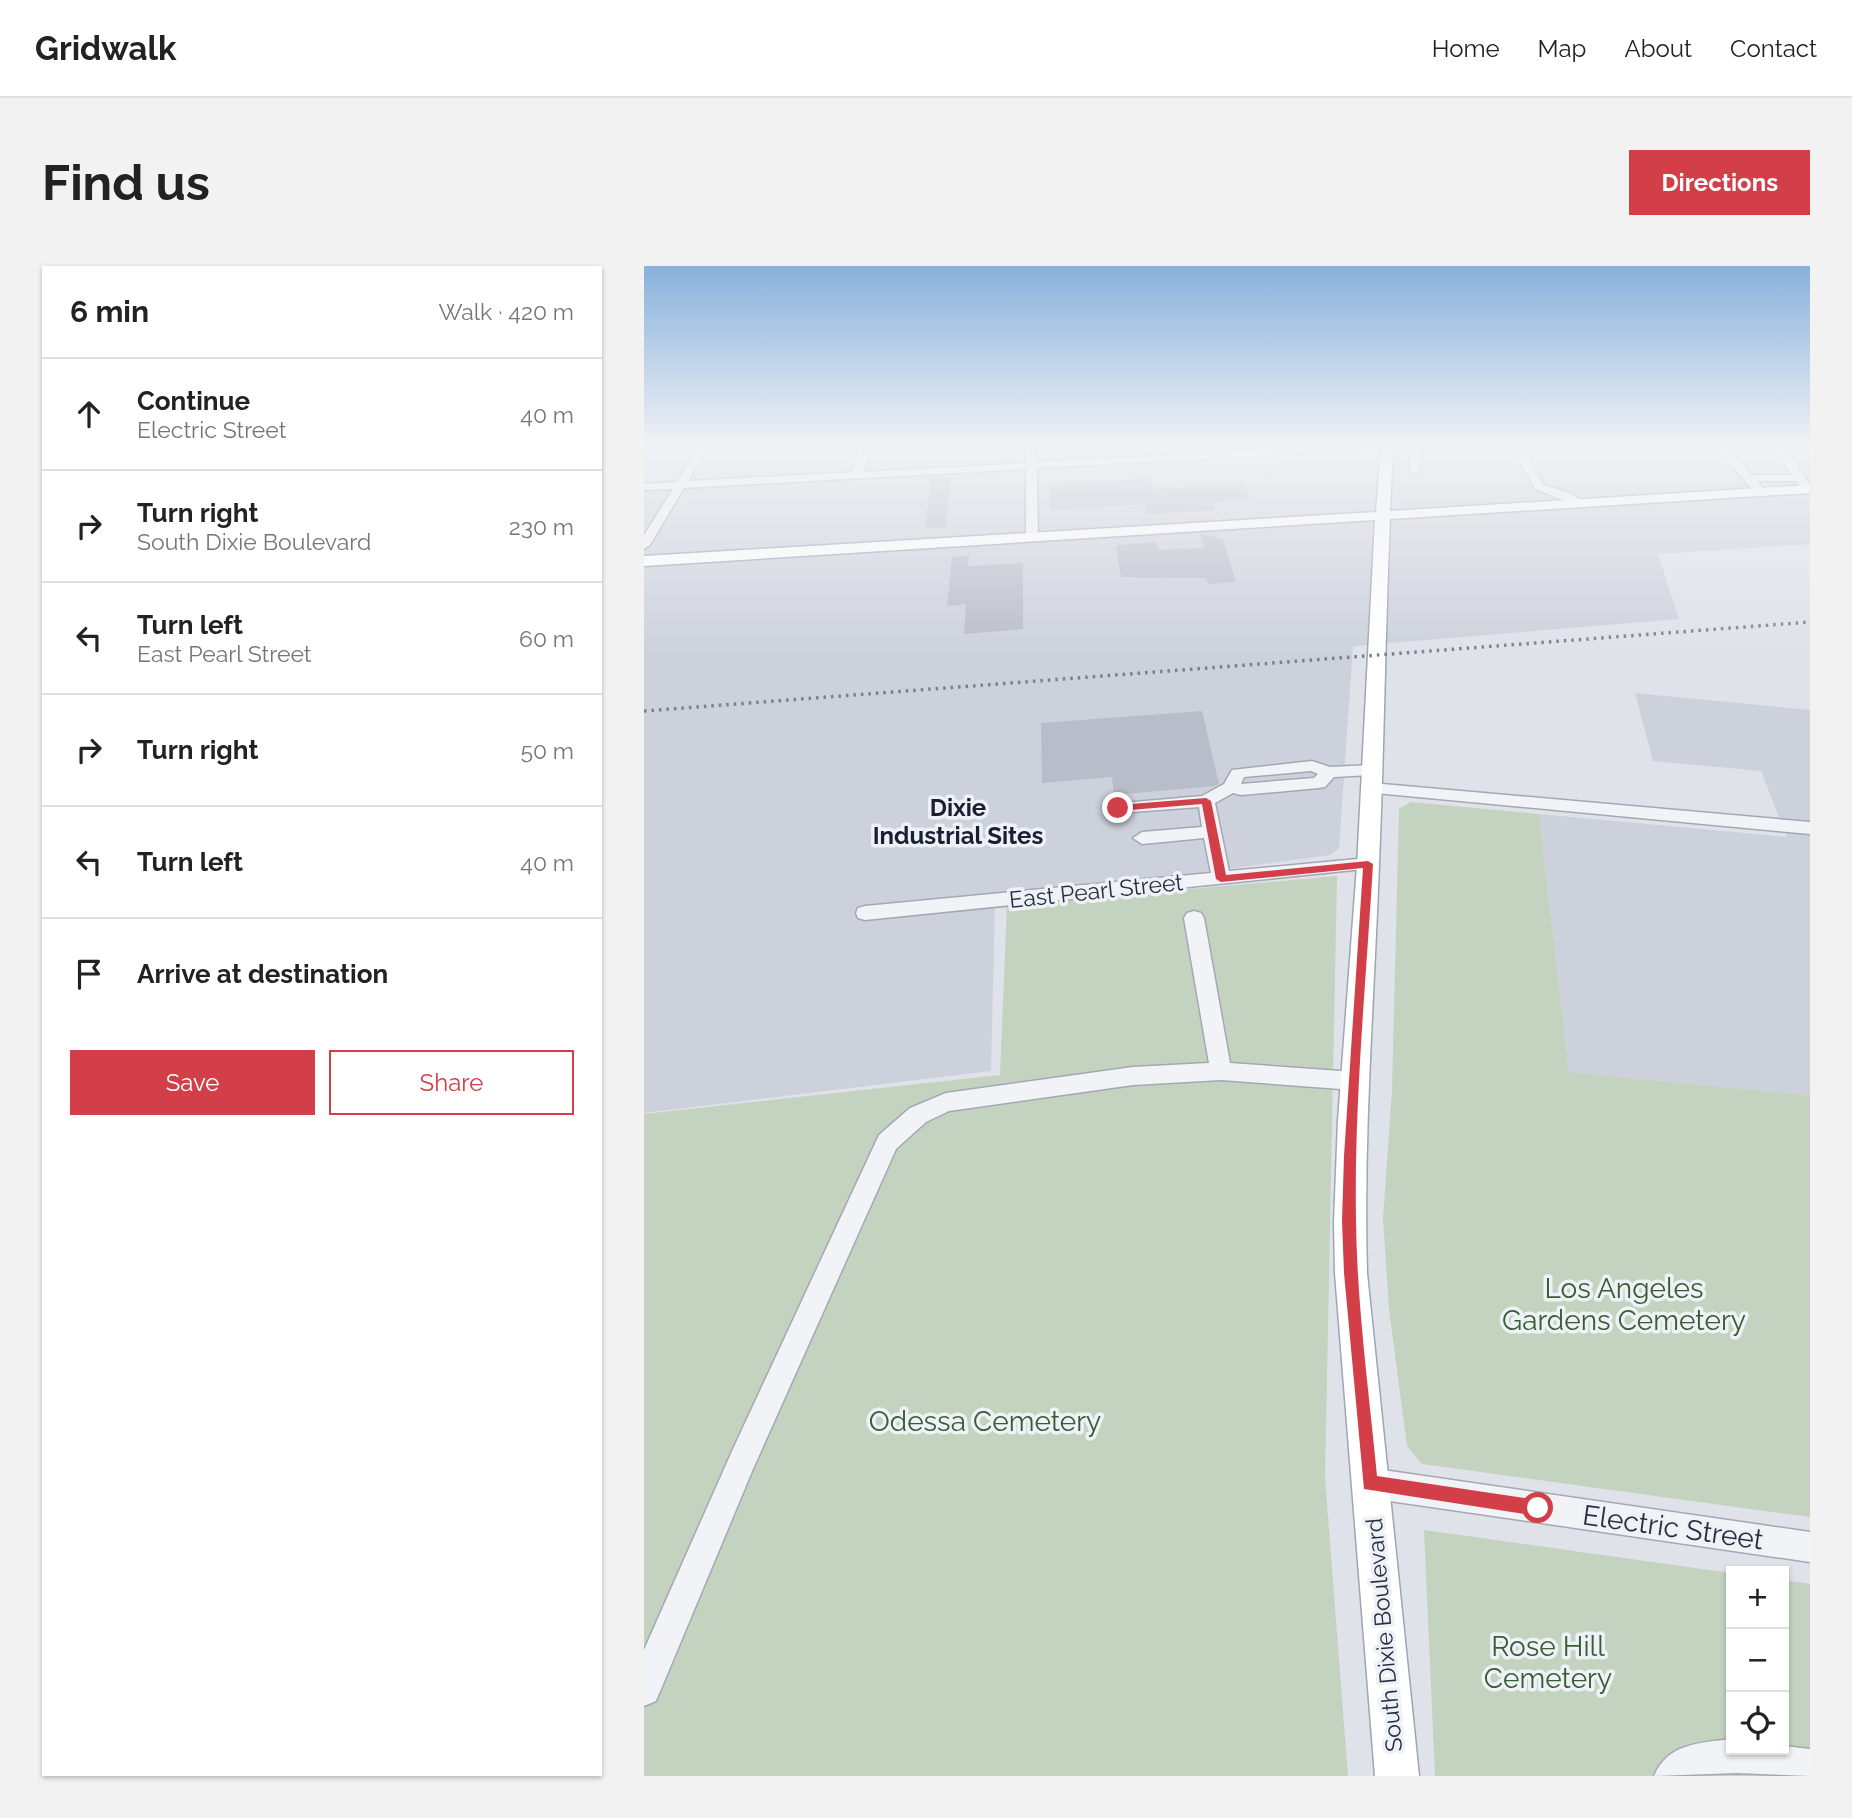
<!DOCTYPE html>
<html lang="en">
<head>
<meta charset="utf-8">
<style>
	body { margin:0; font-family:Raleway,sans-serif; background:#f2f2f2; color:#222 }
	.controls { position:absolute; right:21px; bottom:21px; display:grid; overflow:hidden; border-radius:0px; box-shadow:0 2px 5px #0004 }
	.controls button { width:63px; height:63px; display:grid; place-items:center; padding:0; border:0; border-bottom:2px solid #e0e0e0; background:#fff; color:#222; font:35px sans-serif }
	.stop { position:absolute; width:21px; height:21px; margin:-16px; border:5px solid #d33f48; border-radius:50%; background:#fff }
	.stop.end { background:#d33f48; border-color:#fff; box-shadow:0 2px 7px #0008 }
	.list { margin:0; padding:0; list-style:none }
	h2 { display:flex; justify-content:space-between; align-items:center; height:91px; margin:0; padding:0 28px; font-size:30px }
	h2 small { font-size:23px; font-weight:400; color:#767676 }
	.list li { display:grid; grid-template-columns:46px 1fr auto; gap:21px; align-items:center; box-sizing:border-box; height:112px; padding:0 28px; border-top:2px solid #e0e0e0 }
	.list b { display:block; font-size:26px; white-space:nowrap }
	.list p { margin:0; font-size:23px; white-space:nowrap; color:#767676 }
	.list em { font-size:23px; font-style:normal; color:#767676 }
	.actions { display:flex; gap:14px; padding:21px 28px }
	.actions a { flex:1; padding:16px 0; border:2px solid #d33f48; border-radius:0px; text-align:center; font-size:24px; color:#d33f48 }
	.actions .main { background:#d33f48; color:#fff }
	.icon { flex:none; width:38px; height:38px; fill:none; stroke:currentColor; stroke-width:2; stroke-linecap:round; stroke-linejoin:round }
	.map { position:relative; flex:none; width:1166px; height:1510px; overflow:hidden; border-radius:0px }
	header { display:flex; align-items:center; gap:42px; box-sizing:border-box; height:98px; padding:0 35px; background:#fff; border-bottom:2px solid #e0e0e0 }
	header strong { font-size:33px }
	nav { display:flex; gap:38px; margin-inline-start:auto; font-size:24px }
	.intro { display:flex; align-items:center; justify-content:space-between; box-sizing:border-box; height:168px; padding:0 42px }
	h1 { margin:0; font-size:49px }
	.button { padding:18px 32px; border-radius:0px; background:#d33f48; color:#fff; font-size:24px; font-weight:700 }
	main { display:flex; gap:42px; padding:0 42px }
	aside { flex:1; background:#fff; border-radius:0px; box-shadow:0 2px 5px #0004 }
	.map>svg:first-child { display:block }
	.built { fill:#cdd1db }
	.green { fill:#c3d3c0 }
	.building { fill:#b9bdc9 }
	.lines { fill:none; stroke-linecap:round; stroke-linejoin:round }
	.minor-casing { stroke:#a4a8b3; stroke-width:3 }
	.major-casing { stroke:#9ea5b5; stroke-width:3 }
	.minor { fill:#f2f3f7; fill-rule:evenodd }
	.major { fill:#fff; fill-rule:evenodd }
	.rail { stroke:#788093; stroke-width:3.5; stroke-dasharray:2.5 5; stroke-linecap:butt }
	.route { fill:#d33f48 }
	.labels { text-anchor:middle; stroke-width:7; stroke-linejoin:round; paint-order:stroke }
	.street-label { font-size:23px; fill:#272e40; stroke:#eef1f6 }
	.neighbourhood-label { font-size:24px; font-weight:bold; fill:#1a1f31; stroke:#eef1f6 }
	.near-park-label { font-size:28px; fill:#385d34; stroke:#eef1f6 }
	.near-street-label { font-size:28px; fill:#272e40; stroke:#eef1f6 }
</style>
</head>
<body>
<header>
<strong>Gridwalk</strong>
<nav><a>Home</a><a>Map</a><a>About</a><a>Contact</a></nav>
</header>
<div class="intro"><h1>Find us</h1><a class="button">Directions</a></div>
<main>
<aside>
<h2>6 min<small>Walk · 420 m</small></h2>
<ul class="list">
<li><svg class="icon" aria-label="ahead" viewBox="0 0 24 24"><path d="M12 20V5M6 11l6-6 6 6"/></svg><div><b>Continue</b><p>Electric Street</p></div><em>40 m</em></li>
<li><svg class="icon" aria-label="right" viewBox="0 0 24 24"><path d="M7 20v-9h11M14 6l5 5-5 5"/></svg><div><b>Turn right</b><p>South Dixie Boulevard</p></div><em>230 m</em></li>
<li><svg class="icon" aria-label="left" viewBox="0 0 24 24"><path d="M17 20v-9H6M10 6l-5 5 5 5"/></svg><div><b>Turn left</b><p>East Pearl Street</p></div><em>60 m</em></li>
<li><svg class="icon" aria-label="right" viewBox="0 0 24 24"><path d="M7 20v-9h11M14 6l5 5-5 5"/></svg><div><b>Turn right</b></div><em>50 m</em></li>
<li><svg class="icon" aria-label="left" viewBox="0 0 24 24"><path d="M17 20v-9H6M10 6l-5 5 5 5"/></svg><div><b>Turn left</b></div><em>40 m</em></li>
<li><svg class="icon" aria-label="arrive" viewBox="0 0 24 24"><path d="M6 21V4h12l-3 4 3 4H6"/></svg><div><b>Arrive at destination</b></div></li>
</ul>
<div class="actions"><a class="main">Save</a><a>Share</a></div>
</aside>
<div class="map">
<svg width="1166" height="1510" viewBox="0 0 1166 1510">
	<rect width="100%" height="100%" fill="#dfe2e9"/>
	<!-- built -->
	<g class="built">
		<polygon points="0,178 1166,178 1166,214 1152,215 1166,230 1166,278 1014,288 1035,353 709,380 695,582 686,589 351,635 347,805 0,847"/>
		<polygon points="991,427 1166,444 1166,829 925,806 895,548 1143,571 1117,505 1009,495"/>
	</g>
	<!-- green -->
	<g class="green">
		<polygon points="767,536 895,548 925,806 1166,829 1166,1251 778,1198 763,1180 745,1043 739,953 748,824 755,543"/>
		<polygon points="693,610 681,1211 704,1510 0,1510 0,848 356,809 363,639"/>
		<polygon points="780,1264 1087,1307 1087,1484 1140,1484 1140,1314 1166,1318 1166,1510 791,1510"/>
	</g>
	<!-- building -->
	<g class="building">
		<polygon points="307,210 302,261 281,263 287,211"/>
		<polygon points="506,213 508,223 600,218 606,233 568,236 571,244 503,248 501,238 407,244 405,219"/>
		<polygon points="556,268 579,273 592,316 564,318 562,312 477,311 472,280 475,279 512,276 515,284 560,282"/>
		<polygon points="325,290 324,300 379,297 379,363 320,368 322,338 303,340 308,291"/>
		<polygon points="558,445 575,518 571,520 470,529 468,511 398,517 397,457"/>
	</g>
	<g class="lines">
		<!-- minor casing -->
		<g class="minor-casing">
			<g id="minor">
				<polygon points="56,178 66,178 44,215 209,206 217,178 227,178 220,206 382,197 382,178 392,178 392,196 721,178 748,180 743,183 393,202 394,271 388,275 382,271 382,203 40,222 6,279 0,283 0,269 29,223 0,224 0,218 33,216"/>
				<polygon points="767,178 777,178 776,204 771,207 766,204"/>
				<path d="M867 178H877L899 219 923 226 939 235V239C929 240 903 227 891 223Z"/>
				<polygon points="1069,178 1080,178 1108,209 1147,209 1128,178 1139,178 1166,218 1166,226 1160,225 1152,215 1113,215 1122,226 1112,228"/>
				<path d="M668 495 686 501 727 499 735 504 727 509 690 511 681 521 675 522 597 529 589 527 571 537 585 605 724 592 733 598 730 602 221 654 214 652 212 647 214 642 221 640 567 607 560 572 498 578 489 572 498 566 558 561 555 541 474 547 468 546 466 542 468 538 558 530 580 518 588 504ZM667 505 674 508 670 512 597 518 600 511Z"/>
				<polygon points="727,517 1166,556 1166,568 721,526 719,522 721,518"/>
				<polygon points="550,645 557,647 560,652 586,797 710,806 718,809 721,815 718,821 710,824 577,814 489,819 305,845 282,856 252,883 109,1203 12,1435 0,1440 0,1384 89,1183 235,869 266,842 302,827 489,801 565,797 540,652 543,647"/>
				<polygon points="725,1202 1166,1266 1166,1296 725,1232 714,1228 710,1217 714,1206"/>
				<path d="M1087 1473V1484H1140V1480L1166 1483V1510L1093 1507 1010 1510C1024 1477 1056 1477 1087 1473Z"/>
			</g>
		</g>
		<!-- major casing -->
		<g class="major-casing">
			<path id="major" d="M737 178H749L746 245 1166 219V227L746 253C741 368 740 483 735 598 730 735 719 870 723 1007L775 1510H731L691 1007 690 956 694 854 713 600 731 254 0 300V290L732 246Z"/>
		</g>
		<!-- minor -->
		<use href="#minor" class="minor"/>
		<!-- major -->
		<use href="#major" class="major"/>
		<!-- rail -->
		<polyline class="rail" points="0,445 1166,356"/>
	</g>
	<!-- sky -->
	<linearGradient id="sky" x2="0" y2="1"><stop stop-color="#88b1dc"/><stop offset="0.46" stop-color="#f1f2f5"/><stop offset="1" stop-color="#f1f2f5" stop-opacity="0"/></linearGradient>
	<rect width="1166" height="390" fill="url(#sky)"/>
	<!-- route -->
	<path class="route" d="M562 532 567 535 582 609 724 595 729 598C722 717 710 836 712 955 713 1040 725 1126 733 1210L894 1234 900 1236 902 1242 900 1248 894 1250 720 1223 700 1007 698 955 700 890 719 602 577 616 572 613 558 538 474 545 469 542 474 539Z"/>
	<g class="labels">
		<!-- street labels -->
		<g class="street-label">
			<text transform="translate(452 625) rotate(-6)" y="8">East Pearl Street</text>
			<text transform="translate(740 1369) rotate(-95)" y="8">South Dixie Boulevard</text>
		</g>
		<!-- neighbourhood labels -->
		<g class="neighbourhood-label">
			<text x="314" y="550">Dixie<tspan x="314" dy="28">Industrial Sites</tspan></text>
		</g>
		<!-- near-park labels -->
		<g class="near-park-label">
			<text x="980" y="1032">Los Angeles<tspan x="980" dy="32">Gardens Cemetery</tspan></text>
			<text x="341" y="1165">Odessa Cemetery</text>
			<text x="904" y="1390">Rose Hill<tspan x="904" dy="32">Cemetery</tspan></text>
		</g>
		<!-- near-street labels -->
		<g class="near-street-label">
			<text transform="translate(1029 1261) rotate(8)" y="10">Electric Street</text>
		</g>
	</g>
</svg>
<div class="controls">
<button>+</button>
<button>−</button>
<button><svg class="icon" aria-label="locate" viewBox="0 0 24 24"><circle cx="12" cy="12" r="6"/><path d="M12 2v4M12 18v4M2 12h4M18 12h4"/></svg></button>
</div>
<div class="stop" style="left:894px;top:1242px"></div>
<div class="stop end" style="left:474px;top:542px"></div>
</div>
</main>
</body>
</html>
